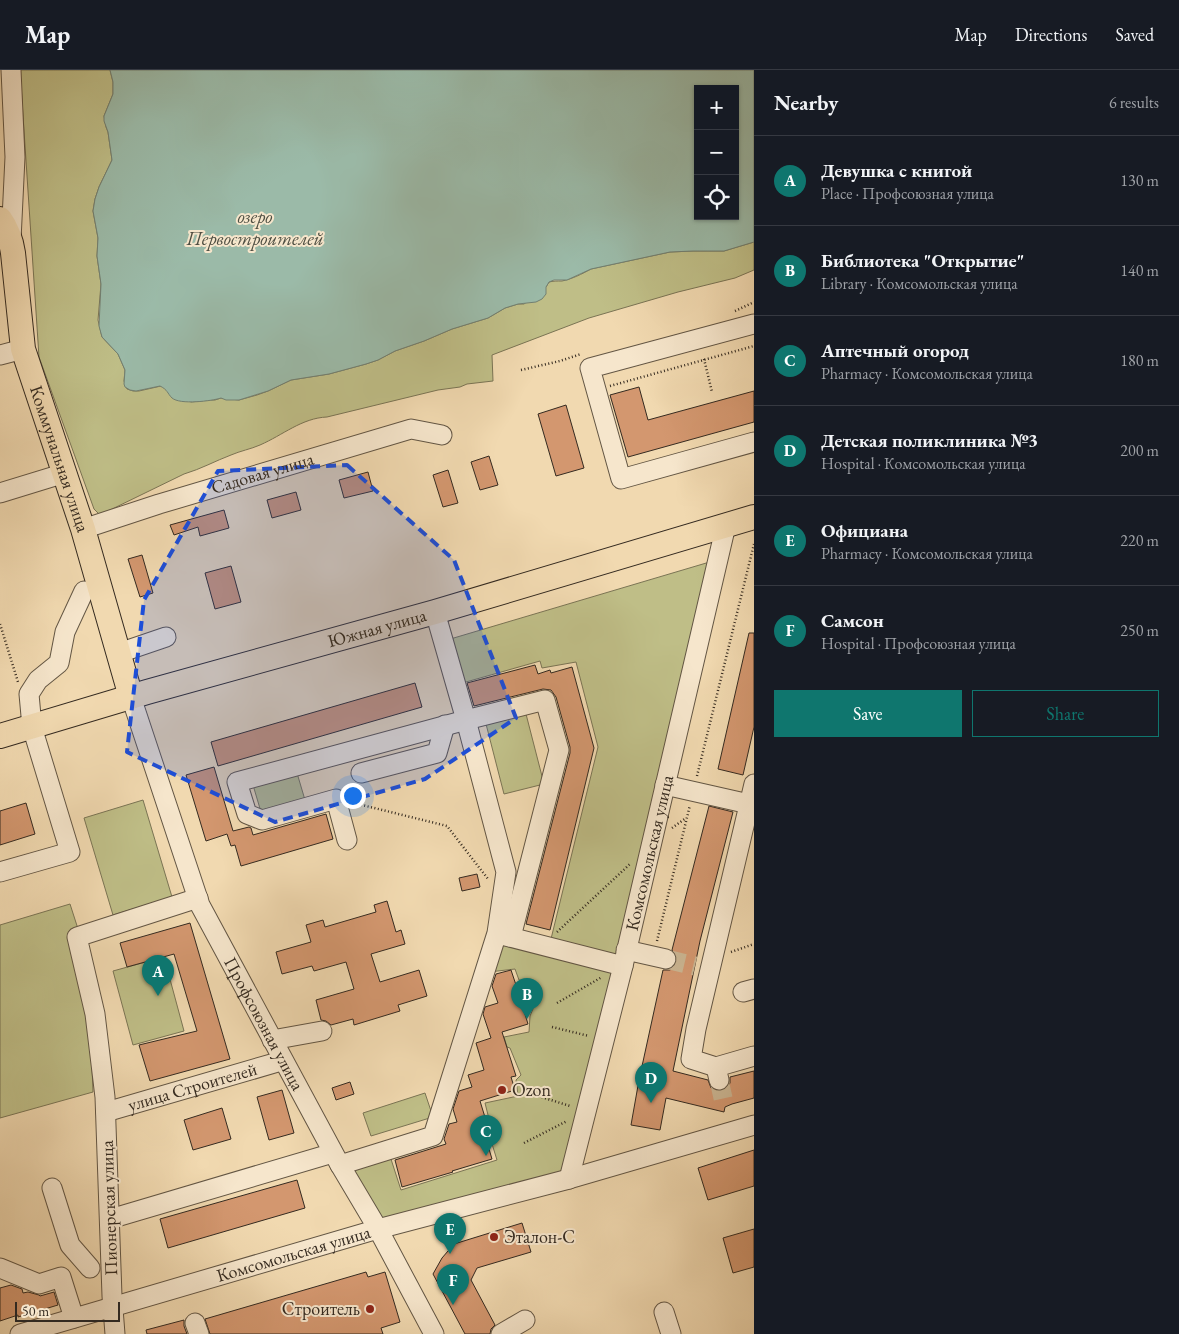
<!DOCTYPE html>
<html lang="en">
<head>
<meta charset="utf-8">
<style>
	body { margin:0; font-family:"EB Garamond",serif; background:#242831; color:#f1f3f6 }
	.controls { position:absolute; right:15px; top:15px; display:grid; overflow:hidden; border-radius:0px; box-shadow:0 1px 4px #0004 }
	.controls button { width:45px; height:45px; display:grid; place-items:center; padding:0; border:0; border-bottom:1px solid #363941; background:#171b24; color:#f1f3f6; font:25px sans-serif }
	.scale { position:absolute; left:15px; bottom:12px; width:105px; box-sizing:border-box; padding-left:5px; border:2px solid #342a20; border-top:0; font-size:14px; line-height:18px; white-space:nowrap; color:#342a20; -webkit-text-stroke:4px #f6e6cc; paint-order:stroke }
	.you { position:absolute; left:352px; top:725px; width:18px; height:18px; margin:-12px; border:4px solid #fff; border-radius:50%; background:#1a73e8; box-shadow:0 0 0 8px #1a73e833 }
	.badge { display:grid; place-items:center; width:32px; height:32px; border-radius:50%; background:#0f766e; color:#fff; font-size:16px; font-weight:700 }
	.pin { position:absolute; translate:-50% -41px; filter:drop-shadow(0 1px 2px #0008) }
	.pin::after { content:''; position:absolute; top:26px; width:18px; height:15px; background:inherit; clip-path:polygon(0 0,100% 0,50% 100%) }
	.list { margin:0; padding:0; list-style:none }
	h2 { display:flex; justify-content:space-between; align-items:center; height:65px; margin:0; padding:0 20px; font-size:21px }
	h2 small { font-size:16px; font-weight:400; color:#9ea1a6 }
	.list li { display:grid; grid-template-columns:32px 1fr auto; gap:15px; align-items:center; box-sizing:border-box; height:90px; padding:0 20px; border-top:1px solid #363941 }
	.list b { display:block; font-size:19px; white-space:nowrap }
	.list p { margin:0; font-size:16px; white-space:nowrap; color:#9ea1a6 }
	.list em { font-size:16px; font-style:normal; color:#9ea1a6 }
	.actions { display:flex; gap:10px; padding:15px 20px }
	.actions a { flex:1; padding:11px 0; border:1px solid #0f766e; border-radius:0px; text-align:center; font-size:18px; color:#0f766e }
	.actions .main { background:#0f766e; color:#fff }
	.icon { flex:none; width:28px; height:28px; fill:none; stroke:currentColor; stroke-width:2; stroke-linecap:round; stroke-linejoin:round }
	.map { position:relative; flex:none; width:754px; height:1264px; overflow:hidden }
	header { display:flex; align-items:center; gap:30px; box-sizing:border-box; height:70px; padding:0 25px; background:#171b24; border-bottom:1px solid #363941 }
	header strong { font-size:24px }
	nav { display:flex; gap:28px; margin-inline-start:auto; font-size:18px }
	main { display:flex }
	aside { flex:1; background:#171b24 }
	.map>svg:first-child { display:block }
	.green { fill:#bfbe87; stroke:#7a7454 }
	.water { fill:#9bbaa8; stroke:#728072; fill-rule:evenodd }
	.building { fill:#d3976f; stroke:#342a20 }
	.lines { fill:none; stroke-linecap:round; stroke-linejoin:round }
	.minor-tunnel { stroke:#cbb693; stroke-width:19; stroke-dasharray:19 9; stroke-linecap:butt }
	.minor-casing { stroke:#635644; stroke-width:21 }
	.major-casing { stroke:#342a20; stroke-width:26 }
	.path { stroke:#342a20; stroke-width:2.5; stroke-dasharray:1 2.5; stroke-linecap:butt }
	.minor { stroke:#f6e6cc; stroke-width:19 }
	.major { stroke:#f1d9b0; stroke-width:24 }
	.marked { fill:#1d4ed8; fill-opacity:0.2; stroke:#1d4ed8; stroke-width:4; stroke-dasharray:10 6; stroke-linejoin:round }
	.poi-dot { fill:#8f2418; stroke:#f6e6cc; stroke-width:2 }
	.labels { text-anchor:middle; stroke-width:4; stroke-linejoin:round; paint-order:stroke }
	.street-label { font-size:18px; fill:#342a20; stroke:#f6e6cc }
	.poi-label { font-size:18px; fill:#342a20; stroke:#f6e6cc; text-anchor:start }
	.water-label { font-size:19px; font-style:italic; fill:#4e4e42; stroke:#f6e6cc }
</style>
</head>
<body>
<header>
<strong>Map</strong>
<nav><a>Map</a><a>Directions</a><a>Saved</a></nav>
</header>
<main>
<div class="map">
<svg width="754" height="1264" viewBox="0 0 754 1264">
	<rect width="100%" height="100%" fill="#f1d9b0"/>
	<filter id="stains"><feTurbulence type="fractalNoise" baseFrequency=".004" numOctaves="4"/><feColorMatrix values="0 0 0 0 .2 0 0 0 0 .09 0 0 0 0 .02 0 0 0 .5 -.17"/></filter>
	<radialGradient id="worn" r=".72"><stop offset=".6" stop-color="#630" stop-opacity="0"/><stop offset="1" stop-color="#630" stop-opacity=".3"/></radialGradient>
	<!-- green -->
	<g class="green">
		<path d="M20 0H110L113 12V24L104 46 106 57 108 62 112 90 99 117 95 129 93 141 98 168 97 186 101 214 98 250 102 267 118 284 125 300 124 311 127 319 133 321H139L161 316 191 332 209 330H215L221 328 239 330 257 325 268 321 291 310 329 304 366 294 378 290 395 281 424 271 452 259 488 248 505 238 518 234H524L546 217 549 212C553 211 557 211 562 211 572 209 582 204 591 199L670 182 693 181H724L754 172V200L735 208 678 222 589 248 492 285 493 311 467 314 460 317 438 320 327 347C302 348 283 365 260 375 251 379 240 381 231 385 215 391 201 399 184 404L106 442 99 444 94 439 39 287Z"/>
		<polygon points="713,491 619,891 550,873 598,677 576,592 542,598 540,591 459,614 447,570"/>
		<polygon points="526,644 544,714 504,724 486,654"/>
		<polygon points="297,703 305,730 261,742 253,715"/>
		<polygon points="143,730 172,827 113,845 84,748"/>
		<polygon points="70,834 79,862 90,947 93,1022 0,1048 0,855"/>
		<polygon points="498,870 616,898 565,1105 382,1154 346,1098 389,1083 401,1120 497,1090 488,1061 491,1057 485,1033 518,1026 516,1010 521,1005 510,978 507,977 504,967 529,962 530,946 533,939 524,911 519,910 515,899 489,902"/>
		<polygon points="164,887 184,961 133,975 113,901"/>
		<polygon points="425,1023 433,1047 371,1066 363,1043"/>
	</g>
	<!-- water -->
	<path class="water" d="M110 0H754V172L724 181H693L670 182 591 199 567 210H554L549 212 546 217V224L542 229 536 232 518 234 505 238 488 248 452 259 424 271 395 281 378 290 366 294 329 304 291 310 268 321 239 330H226L221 328C212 331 180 335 172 328 167 323 168 320 160 316L136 321 130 320 125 317 124 314 125 300 118 284 102 267 99 256 101 214 97 186 98 168 93 141 95 129 99 117 112 90 108 62 104 51V46L113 24V12ZM698 19H735V146H698Z"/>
	<!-- building -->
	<g class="building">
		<polygon points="639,317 648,350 754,321 754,352 628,387 610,325"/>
		<polygon points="566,335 584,398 556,406 538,344"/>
		<polygon points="489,386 498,415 480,420 471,392"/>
		<polygon points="448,400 458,433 443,437 433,405"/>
		<polygon points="368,402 373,421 344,428 339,410"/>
		<polygon points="296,422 301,440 272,448 267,430"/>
		<polygon points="224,440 229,458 200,466 198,457 174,465 170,455"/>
		<polygon points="142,485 153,523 140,527 128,489"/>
		<polygon points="231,496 241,532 215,539 205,503"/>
		<polygon points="749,563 754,563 754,657 743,705 718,699"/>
		<polygon points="535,595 538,604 550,600 551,603 572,597 594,678 550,860 526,854 570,683 570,677 556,627 551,620 543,619 474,636 467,613"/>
		<polygon points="415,613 422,637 218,696 211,672"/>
		<polygon points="214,697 233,761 249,757 251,758 253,765 326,744 333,769 241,796 235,775 231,776 227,764 206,771 186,705"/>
		<polygon points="26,733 35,764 0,775 0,741"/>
		<polygon points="709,736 733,742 700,871 673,1001 708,1010 711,1018 716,1021 721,1021 727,1018 730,1013 730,1007 754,1001 754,1028 732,1034 725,1037 724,1042 666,1028 660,1060 631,1055 639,1010 663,900 670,900 674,897 677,892 677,885 672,880"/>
		<polygon points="477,804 480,817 462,821 459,808"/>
		<polygon points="387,831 396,862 401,860 405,874 371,884 380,912 419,900 427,926 398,935 400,941 354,955 353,949 331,955 326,951 321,950 316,930 354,919 346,892 314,901 312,896 282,904 276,882 311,872 306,855 323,850 325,857 376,842 374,835"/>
		<polygon points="190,853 230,989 150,1011 139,975 197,961 174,884 127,897 120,873"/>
		<polygon points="511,900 516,915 521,914 529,939 524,941 528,954 502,962 516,1006 511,1007 515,1020 480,1031 488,1057 483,1059 492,1089 452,1101 453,1102 402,1117 395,1090 446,1074 444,1069 449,1054 457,1052 453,1039 459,1021 472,1017 468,1005 484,1000 476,973 491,968 483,944 485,937 498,933 492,916 496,904"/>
		<polygon points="350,1012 354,1024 336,1030 332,1018"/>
		<polygon points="282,1020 294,1063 269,1070 257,1027"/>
		<polygon points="222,1038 231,1069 193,1080 184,1050"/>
		<polygon points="754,1080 754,1116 708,1130 698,1098"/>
		<polygon points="297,1110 305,1138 168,1178 160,1149"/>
		<polygon points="522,1153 531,1182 477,1198 471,1210 495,1255 491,1259 490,1264 465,1264 433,1204 442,1188 454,1174"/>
		<polygon points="754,1159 754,1197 733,1203 723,1168"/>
		<polygon points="366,1202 368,1207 385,1202 400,1252 381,1258 383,1264 210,1264 205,1249"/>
		<polygon points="11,1215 22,1219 23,1223 28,1222 39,1225 40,1226 54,1222 58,1235 18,1247 18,1245 0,1251 0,1218"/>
		<polygon points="184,1250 184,1256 187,1264 147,1264 146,1260"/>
	</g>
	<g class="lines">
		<!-- minor-tunnel -->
		<g class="minor-tunnel">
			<polyline points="666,889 695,896"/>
			<polyline points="719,1010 725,1037"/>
		</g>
		<!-- minor casing -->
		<g class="minor-casing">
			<g id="minor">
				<polyline points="11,170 15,87 11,0"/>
				<polyline points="754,254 590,298 621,409 754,372"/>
				<polyline points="0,285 23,279"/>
				<polyline points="0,423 65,403"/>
				<path id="s1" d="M83 459 159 434 411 359 442 365"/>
				<polyline points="435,542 466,650 545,630 559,680 511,867"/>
				<polyline points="119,583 166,567"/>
				<path id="s2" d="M131 627 200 835 340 1095 378 1159 434 1264"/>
				<polyline points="361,703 437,683 445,655"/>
				<polyline points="665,715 749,734"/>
				<polyline points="0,802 70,782 32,657 29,624 38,610 59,593 65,562 84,521"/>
				<polyline points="498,864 623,896"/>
				<polyline points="626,880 666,889"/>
				<polyline points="743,922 754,919"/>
				<polyline points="272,970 322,961"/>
				<polyline points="716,997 691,989 696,959 754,714"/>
				<polyline points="719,1010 716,997 754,986"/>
				<path id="s3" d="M106 1042 278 992"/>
				<polyline points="340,1095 433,1066 497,863 506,802 466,650 237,712 247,744 262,750 336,729 347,770"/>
				<path id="s4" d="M569 1109 623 896 726 455"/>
				<polyline points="52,1118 70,1175 90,1198"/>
				<polyline points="110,1149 333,1083"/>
				<polyline points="0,1198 39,1214 61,1207 74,1248"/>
				<polyline points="664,1242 671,1264"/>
				<polyline points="195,1253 199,1264"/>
				<path id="s5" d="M20 1264 378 1159 569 1109 754 1055"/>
				<polyline points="115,1264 112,1226 105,1027 95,944 77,867 198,828"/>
				<polyline points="501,1264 525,1250"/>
			</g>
		</g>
		<!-- major casing -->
		<g class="major-casing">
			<g id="major">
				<path id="s6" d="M0 149C8 160 11 170 13 183L23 279 83 459 131 627"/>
				<path id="s7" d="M0 666 147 622 435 542 754 447"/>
			</g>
		</g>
		<!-- path -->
		<g class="path">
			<polyline points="735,241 754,232"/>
			<polyline points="704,289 712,322"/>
			<polyline points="521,300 560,291 581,284"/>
			<polyline points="610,316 754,276"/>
			<polyline points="0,554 18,612"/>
			<polyline points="697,706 754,474"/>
			<polyline points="354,733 447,756 488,809"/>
			<polyline points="672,758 686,748"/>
			<polyline points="557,862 630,794"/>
			<polyline points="657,871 690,735"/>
			<polyline points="731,882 754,874"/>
			<polyline points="557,933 602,907"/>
			<polyline points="552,957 589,966"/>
			<polyline points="535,1025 570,1036"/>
			<polyline points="524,1073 567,1051"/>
		</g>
		<!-- minor -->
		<use href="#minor" class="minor"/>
		<!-- major -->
		<use href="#major" class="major"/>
	</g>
	<!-- marked area -->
	<path class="marked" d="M347 395 454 490 516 648 425 709 275 752 127 682 144 530 218 401Z"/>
	<!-- markers -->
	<g class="poi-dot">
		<circle cx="502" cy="1020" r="5"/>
		<circle cx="494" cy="1167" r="5"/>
		<circle cx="370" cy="1239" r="5"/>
	</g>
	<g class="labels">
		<!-- street labels -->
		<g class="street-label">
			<text dy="6" stroke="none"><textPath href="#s6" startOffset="249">Коммунальная улица</textPath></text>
			<text dy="6" stroke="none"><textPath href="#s1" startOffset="188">Садовая улица</textPath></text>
			<text dy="6" stroke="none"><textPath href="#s7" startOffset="392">Южная улица</textPath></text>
			<text dy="6" stroke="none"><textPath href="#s4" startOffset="336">Комсомольская улица</textPath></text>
			<text dy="6" stroke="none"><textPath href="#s2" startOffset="354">Профсоюзная улица</textPath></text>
			<text dy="6" stroke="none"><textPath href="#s3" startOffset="90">улица Строителей</textPath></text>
			<text transform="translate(109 1138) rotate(-92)" y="6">Пионерская улица</text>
			<text dy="6" stroke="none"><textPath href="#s5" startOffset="285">Комсомольская улица</textPath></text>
		</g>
		<!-- poi labels -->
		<g class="poi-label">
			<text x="512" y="1026">Ozon</text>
			<text x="504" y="1173">Эталон-С</text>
			<text x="360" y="1245" text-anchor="end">Строитель</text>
		</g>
		<!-- water labels -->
		<g class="water-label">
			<text x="255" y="153">озеро<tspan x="255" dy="22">Первостроителей</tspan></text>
		</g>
	</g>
	<rect width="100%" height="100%" filter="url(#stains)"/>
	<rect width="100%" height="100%" fill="url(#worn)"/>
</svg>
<div class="controls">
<button>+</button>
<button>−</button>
<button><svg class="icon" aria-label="locate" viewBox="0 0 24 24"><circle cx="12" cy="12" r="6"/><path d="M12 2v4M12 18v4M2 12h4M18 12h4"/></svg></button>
</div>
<div class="scale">50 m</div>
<div class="you"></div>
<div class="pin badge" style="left:158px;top:926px">A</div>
<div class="pin badge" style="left:527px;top:949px">B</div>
<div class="pin badge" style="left:486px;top:1086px">C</div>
<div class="pin badge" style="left:651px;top:1033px">D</div>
<div class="pin badge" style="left:450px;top:1184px">E</div>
<div class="pin badge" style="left:453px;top:1235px">F</div>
</div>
<aside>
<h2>Nearby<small>6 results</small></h2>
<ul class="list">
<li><span class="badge">A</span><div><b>Девушка с книгой</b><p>Place · Профсоюзная улица</p></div><em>130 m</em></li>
<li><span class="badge">B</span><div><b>Библиотека &quot;Открытие&quot;</b><p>Library · Комсомольская улица</p></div><em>140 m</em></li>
<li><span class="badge">C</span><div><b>Аптечный огород</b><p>Pharmacy · Комсомольская улица</p></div><em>180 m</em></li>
<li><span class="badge">D</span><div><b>Детская поликлиника №3</b><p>Hospital · Комсомольская улица</p></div><em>200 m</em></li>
<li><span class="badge">E</span><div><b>Официана</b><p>Pharmacy · Комсомольская улица</p></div><em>220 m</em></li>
<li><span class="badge">F</span><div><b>Самсон</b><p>Hospital · Профсоюзная улица</p></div><em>250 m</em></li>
</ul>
<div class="actions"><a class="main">Save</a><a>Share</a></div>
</aside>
</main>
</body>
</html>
